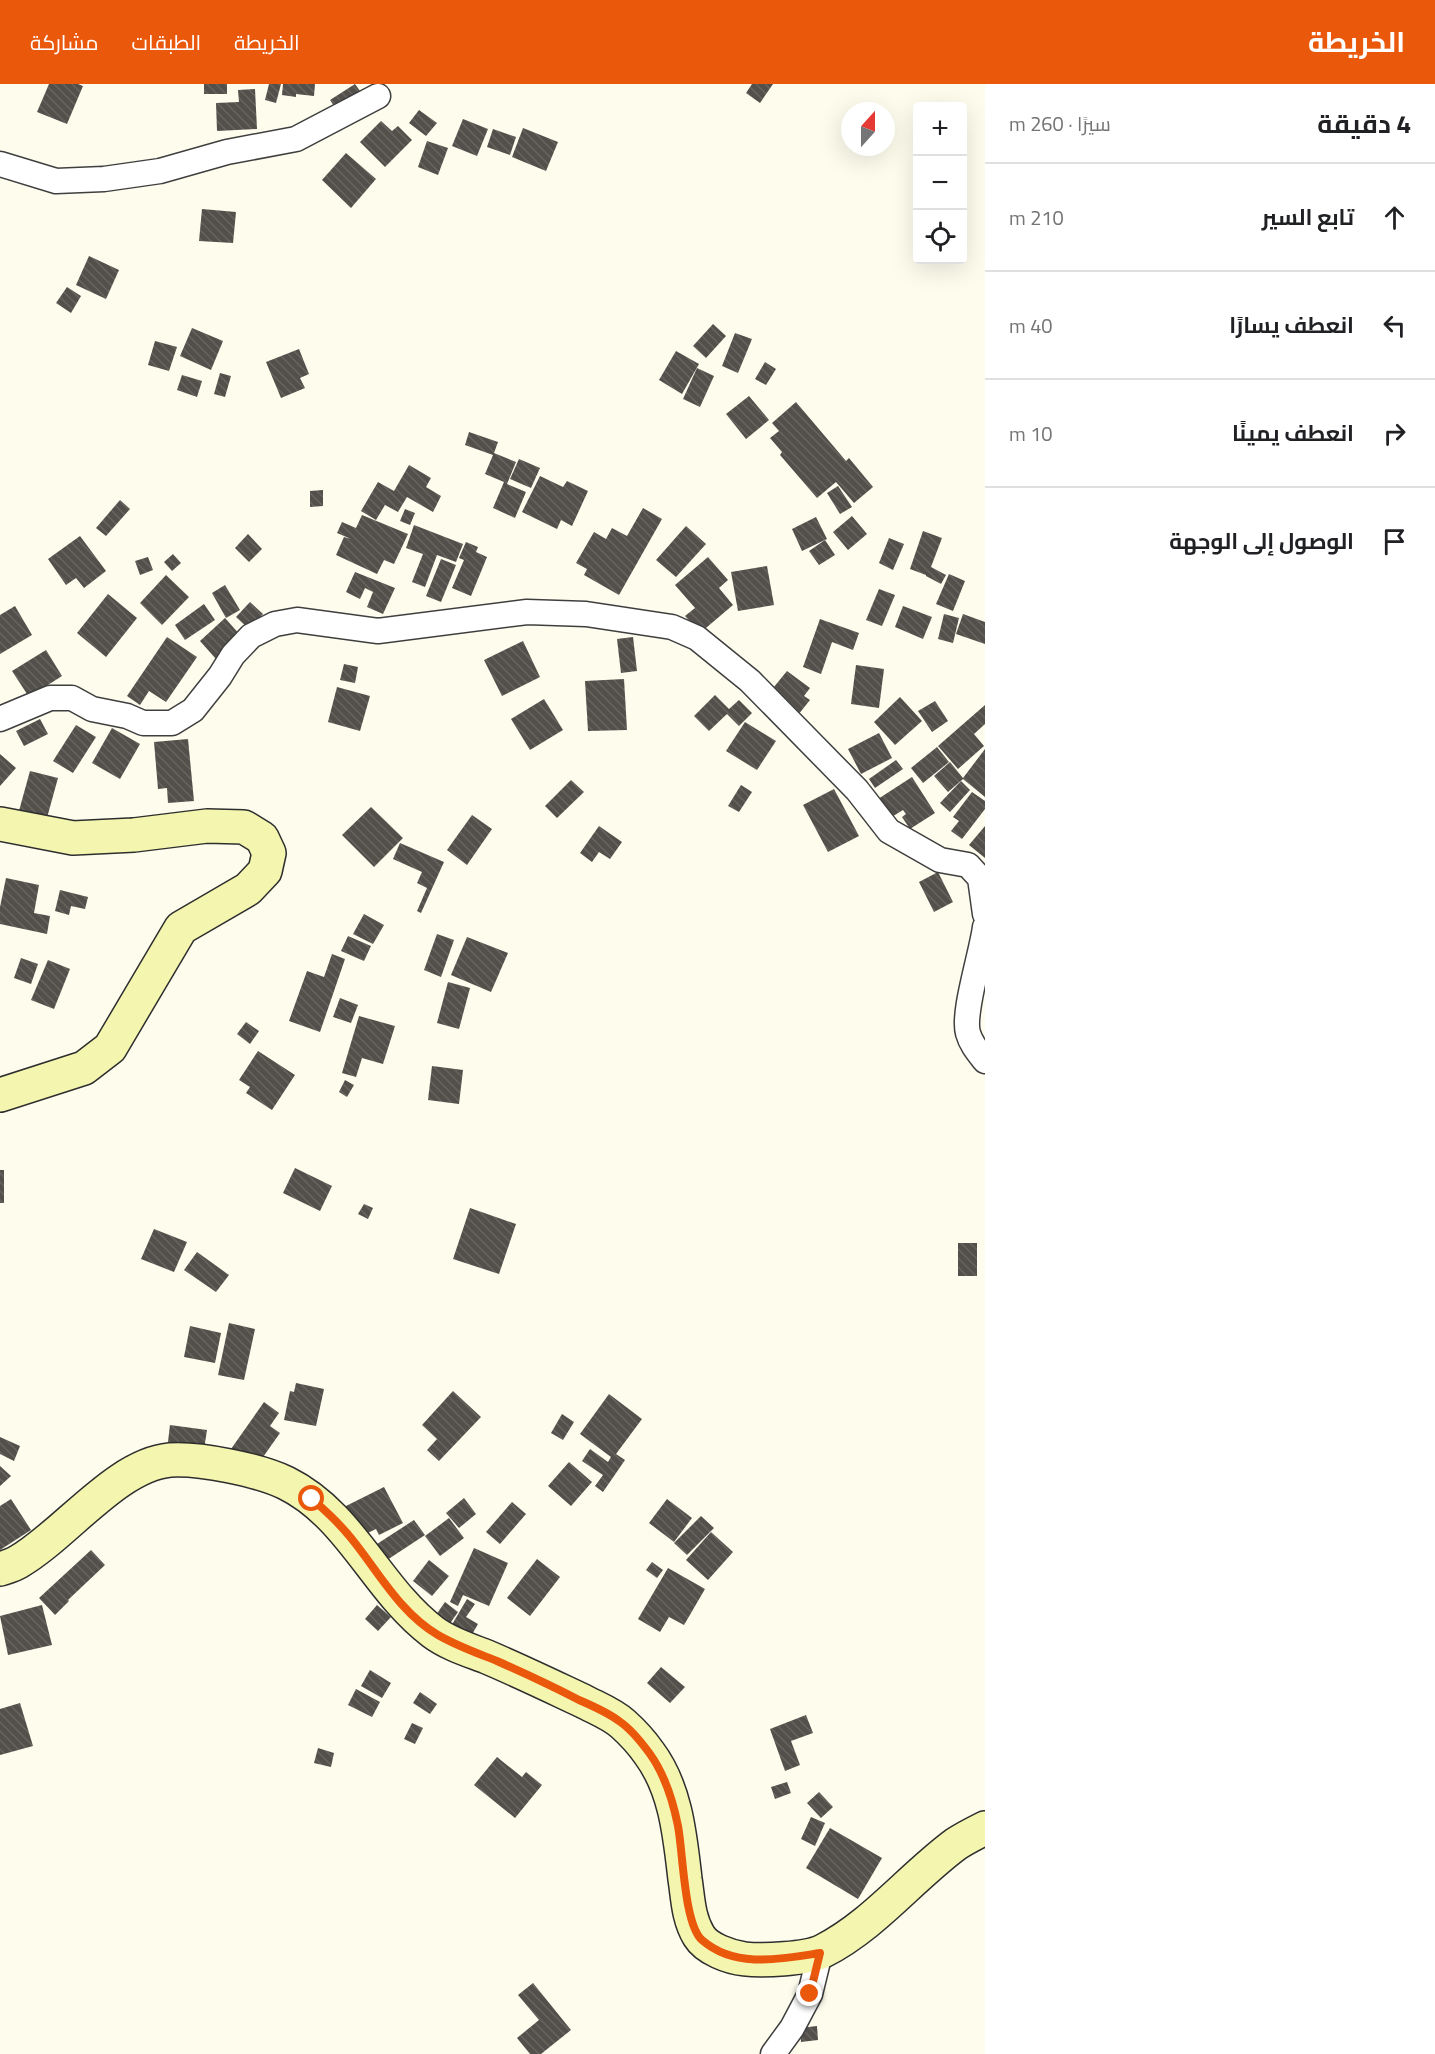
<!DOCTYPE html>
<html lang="ar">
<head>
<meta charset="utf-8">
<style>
	body { margin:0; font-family:Georgia,Cairo,serif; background:#f2f2f2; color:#202124; direction:rtl }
	.controls { position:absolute; right:18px; top:18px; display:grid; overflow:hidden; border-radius:6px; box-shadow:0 6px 24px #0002 }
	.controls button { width:54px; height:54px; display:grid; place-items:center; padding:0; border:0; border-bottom:2px solid #e0e0e0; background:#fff; color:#202124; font:30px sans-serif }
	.compass { position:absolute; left:841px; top:18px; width:54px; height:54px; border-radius:50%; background:#fff; box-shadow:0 6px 24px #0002; rotate:21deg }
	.stop { position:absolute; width:18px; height:18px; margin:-14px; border:4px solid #ea580c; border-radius:50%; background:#fff }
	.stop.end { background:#ea580c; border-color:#fff; box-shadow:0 2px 6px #0008 }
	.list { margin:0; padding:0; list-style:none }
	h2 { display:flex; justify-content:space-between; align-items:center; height:78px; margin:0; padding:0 24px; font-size:26px }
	h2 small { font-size:20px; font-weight:400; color:#757577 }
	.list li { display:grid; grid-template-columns:39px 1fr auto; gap:18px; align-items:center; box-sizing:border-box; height:108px; padding:0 24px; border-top:2px solid #e0e0e0 }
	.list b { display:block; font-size:22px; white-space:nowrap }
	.list em { font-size:20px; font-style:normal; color:#757577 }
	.icon { flex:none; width:33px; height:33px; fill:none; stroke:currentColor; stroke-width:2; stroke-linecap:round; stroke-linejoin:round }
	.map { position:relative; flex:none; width:985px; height:1970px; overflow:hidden; direction:ltr }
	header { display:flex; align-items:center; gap:36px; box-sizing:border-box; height:84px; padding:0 30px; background:#ea580c; color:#fff }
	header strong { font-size:28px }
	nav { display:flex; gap:33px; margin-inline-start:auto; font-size:21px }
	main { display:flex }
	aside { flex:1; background:#fff }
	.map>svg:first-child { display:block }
	.building { fill:url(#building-back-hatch) }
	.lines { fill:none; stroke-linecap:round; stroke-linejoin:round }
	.street-casing { stroke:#3f3f3f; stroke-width:27 }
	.secondary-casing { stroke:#2e2e2e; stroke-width:36 }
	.street { stroke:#fff; stroke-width:24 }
	.secondary { stroke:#f4f6af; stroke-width:33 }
	.route { stroke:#ea580c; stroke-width:8 }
</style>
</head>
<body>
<header>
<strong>الخريطة</strong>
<nav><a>الخريطة</a><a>الطبقات</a><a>مشاركة</a></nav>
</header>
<main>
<aside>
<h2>4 دقيقة<small>سيرًا · 260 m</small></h2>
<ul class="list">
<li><svg class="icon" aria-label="ahead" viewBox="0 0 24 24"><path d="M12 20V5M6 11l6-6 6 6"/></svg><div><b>تابع السير</b></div><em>210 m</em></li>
<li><svg class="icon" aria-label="left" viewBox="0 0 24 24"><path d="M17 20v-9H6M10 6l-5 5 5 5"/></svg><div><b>انعطف يسارًا</b></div><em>40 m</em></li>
<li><svg class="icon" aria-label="right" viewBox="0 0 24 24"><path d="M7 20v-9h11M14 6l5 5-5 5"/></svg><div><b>انعطف يمينًا</b></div><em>10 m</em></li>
<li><svg class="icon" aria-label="arrive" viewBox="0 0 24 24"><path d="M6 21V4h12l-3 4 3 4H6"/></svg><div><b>الوصول إلى الوجهة</b></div></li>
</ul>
</aside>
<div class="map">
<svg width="985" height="1970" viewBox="0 0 985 1970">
	<defs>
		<pattern id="building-back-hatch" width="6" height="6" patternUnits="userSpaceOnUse" patternTransform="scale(1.5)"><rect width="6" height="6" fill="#534f4a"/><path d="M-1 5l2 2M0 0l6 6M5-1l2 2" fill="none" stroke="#676460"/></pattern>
	</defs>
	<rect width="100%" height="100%" fill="#fdfced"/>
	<!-- building -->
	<g class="building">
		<polygon points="49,0 78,0 83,2 67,40 37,28"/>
		<rect x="204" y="0" width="23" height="10"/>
		<polygon points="269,0 281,0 276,19 265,16"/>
		<polygon points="283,0 315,0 314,12 296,10 296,13 282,11"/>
		<polygon points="355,0 365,14 340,31 330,16"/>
		<polygon points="752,0 773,0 760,19 746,9"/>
		<polygon points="255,5 257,45 217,47 216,19 239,18 238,6"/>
		<polygon points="419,26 437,39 426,52 409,39"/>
		<polygon points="463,35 488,45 477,72 452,62"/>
		<polygon points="381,37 392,47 398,42 412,56 385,83 360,58"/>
		<polygon points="523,44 558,58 546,87 512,73"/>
		<polygon points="493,45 516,53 510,71 487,63"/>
		<polygon points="427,57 448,64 438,91 418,83"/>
		<polygon points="346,69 376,95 351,124 322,96"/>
		<polygon points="202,125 236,128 233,159 199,157"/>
		<polygon points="89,172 119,186 106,215 76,201"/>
		<polygon points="67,203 81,212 71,229 56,219"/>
		<polygon points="713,240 726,252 706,274 693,262"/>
		<polygon points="192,244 223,257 211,286 180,272"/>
		<polygon points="735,249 752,255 738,289 722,282"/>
		<polygon points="155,257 177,263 169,287 148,281"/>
		<polygon points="299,265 309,290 300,294 305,304 281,314 266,278"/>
		<polygon points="676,267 699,280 682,310 659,296"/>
		<polygon points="765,278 776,285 766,301 755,295"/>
		<polygon points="697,284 714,292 700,323 683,315"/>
		<polygon points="220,289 231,292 225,313 214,310"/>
		<polygon points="182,291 202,297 197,313 177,306"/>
		<polygon points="749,312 769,336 746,355 726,330"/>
		<polygon points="796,318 846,377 849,374 873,403 854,419 836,398 817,414 780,371 782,368 770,354 779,347 772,339"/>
		<polygon points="469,348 498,358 494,369 516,378 507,400 526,408 515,434 493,424 504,398 485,390 493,371 465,361"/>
		<polygon points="519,375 540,384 531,404 510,395"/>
		<polygon points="409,381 431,394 426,403 441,412 433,428 407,413 398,428 385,421 376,436 361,427 378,398 394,407"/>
		<polygon points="540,392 563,403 567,397 588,407 572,442 561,436 557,445 522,428"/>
		<polygon points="838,402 852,423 840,430 827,409"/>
		<polygon points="323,406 323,422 310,423 310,407"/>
		<polygon points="120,416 130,425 106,452 96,444"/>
		<polygon points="643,424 662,435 619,511 584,491 587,485 576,479 594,448 606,455 612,444 627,452"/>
		<polygon points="405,425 415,429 410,441 400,437"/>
		<polygon points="362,431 408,450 394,480 384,476 377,490 336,471 344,453 351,455 337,449 342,438 356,444"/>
		<polygon points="852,432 867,450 848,466 833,448"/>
		<polygon points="816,433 827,455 802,467 792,445"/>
		<polygon points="414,441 463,460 456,478 437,471 425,503 412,498 423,470 406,464"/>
		<polygon points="686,442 706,460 676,493 656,476"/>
		<polygon points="923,447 942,454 931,483 946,491 941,500 926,492 926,491 910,485"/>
		<polygon points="248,450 262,465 249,478 235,464"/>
		<polygon points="80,452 106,487 84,504 76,494 66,501 48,475"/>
		<polygon points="889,454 904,460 893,486 879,479"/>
		<polygon points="825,456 835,471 819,481 809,467"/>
		<polygon points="466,458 478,463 476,468 487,473 471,512 452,504 464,476 459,474"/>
		<polygon points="173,470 181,479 172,487 164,478"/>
		<polygon points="148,473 153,486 140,491 135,477"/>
		<polygon points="708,473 728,496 719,504 733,521 700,549 685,532 695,524 675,501"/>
		<polygon points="441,475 456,481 441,518 426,512"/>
		<polygon points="767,482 774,521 738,527 731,488"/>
		<polygon points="355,488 395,504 383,530 367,523 373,508 365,504 360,515 346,508"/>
		<polygon points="949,490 965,497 953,527 936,520"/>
		<polygon points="166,491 189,513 162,541 140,519"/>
		<polygon points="225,501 240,526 226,534 212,509"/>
		<polygon points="879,505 895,511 882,542 866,536"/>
		<polygon points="108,510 137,534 106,573 77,549"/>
		<polygon points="250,518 263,530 249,545 236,533"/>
		<polygon points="204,520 215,536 185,556 175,541"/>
		<polygon points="15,522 32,551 0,570 0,531"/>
		<polygon points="903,522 932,533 923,555 895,543"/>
		<polygon points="944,530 959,534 953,559 938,555"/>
		<polygon points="963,530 985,538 985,560 956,550"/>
		<polygon points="225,534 241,552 216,575 200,557"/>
		<polygon points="820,535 859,549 853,566 832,558 821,590 803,583"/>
		<polygon points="167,553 197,573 166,618 149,607 140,621 127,612"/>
		<polygon points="633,553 637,587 621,589 617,555"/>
		<polygon points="523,557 540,593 502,612 484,576"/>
		<polygon points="46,566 62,592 29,613 12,587"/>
		<polygon points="344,580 358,583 355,599 340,596"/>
		<polygon points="856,581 884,585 879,624 851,620"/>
		<polygon points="787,587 810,604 804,612 810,616 798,631 769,609"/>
		<polygon points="624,595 627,646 588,647 585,597"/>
		<polygon points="337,603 370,612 360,647 328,638"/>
		<polygon points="715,611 729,625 739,616 752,629 739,642 727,630 709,647 694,632"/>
		<polygon points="900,613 922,637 895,661 874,638"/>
		<polygon points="544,615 563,646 530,666 511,635"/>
		<polygon points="935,617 948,637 932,648 918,627"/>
		<polygon points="985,621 985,640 974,650 984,662 958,685 938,662"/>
		<polygon points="40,635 48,650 24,662 16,647"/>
		<polygon points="745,638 776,657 757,686 726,667"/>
		<polygon points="76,641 96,653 73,689 53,677"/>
		<polygon points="112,644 140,660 120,695 92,679"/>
		<polygon points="879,649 892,674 861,690 848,665"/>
		<polygon points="188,655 194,717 168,719 167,704 158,705 154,658"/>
		<polygon points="937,663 949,678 923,699 911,684"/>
		<polygon points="985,665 985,713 963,695 948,708 934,692 950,678 963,694"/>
		<polygon points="0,670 16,684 0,702"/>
		<polygon points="896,676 903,685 875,704 869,695"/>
		<polygon points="30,687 58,694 45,741 17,734"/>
		<polygon points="912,693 935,729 910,745 902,733 906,730 903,726 890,734 878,715"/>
		<polygon points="571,696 584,708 557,734 545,722"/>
		<polygon points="961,697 970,706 950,728 940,719"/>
		<polygon points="741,701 752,708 739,728 728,722"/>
		<polygon points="834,705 859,752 828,768 803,721"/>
		<polygon points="972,708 985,717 985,725 962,755 951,747 959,737 953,733"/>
		<polygon points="371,723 403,754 374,783 342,751"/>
		<polygon points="472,731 492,745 467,781 447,766"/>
		<polygon points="599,742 622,758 610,775 599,768 592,778 580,769"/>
		<polygon points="985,742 985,774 969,761"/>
		<polygon points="400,759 444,778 421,829 417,827 427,804 417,799 422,788 393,775"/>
		<polygon points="938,788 953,818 934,828 919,798"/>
		<polygon points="6,794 39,801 34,829 50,832 47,850 0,840 0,823"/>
		<polygon points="60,806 88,813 85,825 71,822 69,831 55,827"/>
		<polygon points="364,830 384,841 373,860 353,850"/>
		<polygon points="437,850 454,856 441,893 424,886"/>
		<polygon points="348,852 371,862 364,877 341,867"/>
		<polygon points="467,853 508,869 491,908 451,891"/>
		<polygon points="332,870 345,875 320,948 289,937 307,887 324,893"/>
		<polygon points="21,874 38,880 31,900 14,894"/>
		<polygon points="48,876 70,885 54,925 31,916"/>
		<polygon points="448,898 470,904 459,945 437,939"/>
		<polygon points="340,914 358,921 351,939 333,933"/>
		<polygon points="359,932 395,942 383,980 362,974 356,993 342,989"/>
		<polygon points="246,938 259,947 250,960 237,950"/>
		<polygon points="258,967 295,991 272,1026 246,1009 250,1003 239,996"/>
		<polygon points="432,982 463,986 459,1020 428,1016"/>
		<polygon points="345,996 354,1001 347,1013 339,1008"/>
		<polygon points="295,1084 332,1102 320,1127 283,1109"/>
		<rect x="0" y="1086" width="4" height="33"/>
		<polygon points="364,1120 373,1124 368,1135 358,1130"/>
		<polygon points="470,1124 516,1140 499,1190 453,1175"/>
		<polygon points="154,1145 187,1158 174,1188 141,1175"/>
		<rect x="958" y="1159" width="19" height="33"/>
		<polygon points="197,1168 229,1191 216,1208 184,1186"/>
		<polygon points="229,1239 255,1245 244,1296 218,1291"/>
		<polygon points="190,1242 221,1249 215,1279 184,1273"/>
		<polygon points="296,1299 324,1305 316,1342 284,1336 290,1307 294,1308"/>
		<polygon points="453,1307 481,1333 439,1377 427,1366 437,1355 422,1341"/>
		<polygon points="609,1310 642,1335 616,1370 625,1376 603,1408 595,1402 603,1391 582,1377 590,1365 608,1378 611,1373 580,1350"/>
		<polygon points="264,1318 279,1329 270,1342 280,1349 256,1383 231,1365"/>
		<polygon points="562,1330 574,1338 563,1356 551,1349"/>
		<polygon points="170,1341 207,1346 203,1372 167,1366"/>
		<polygon points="0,1353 20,1362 14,1377 0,1370"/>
		<polygon points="569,1378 592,1398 571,1422 548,1402"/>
		<polygon points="0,1382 11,1392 0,1402"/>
		<polygon points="384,1403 403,1439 379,1451 376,1445 355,1455 340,1425"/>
		<polygon points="464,1414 476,1430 459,1444 446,1429"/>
		<polygon points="11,1415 31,1446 0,1466 0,1422"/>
		<polygon points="667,1415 692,1434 674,1458 649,1439"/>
		<polygon points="512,1418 526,1430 500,1460 486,1448"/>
		<polygon points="701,1432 714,1444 687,1471 674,1459"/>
		<polygon points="449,1434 464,1454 440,1472 425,1452"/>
		<polygon points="414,1436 425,1451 387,1476 377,1460"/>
		<polygon points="711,1448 733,1468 708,1496 686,1476"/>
		<polygon points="474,1464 508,1479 489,1522 463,1511 458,1522 450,1518"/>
		<polygon points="91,1466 105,1481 68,1516 69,1517 55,1531 39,1514"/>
		<polygon points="537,1475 560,1493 530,1532 507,1514"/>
		<polygon points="429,1476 449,1492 432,1512 413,1497"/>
		<polygon points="652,1478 663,1486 657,1494 646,1486"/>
		<polygon points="668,1484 705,1505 684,1541 669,1533 660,1548 638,1535"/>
		<polygon points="467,1515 475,1520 466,1533 478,1540 466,1561 447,1549"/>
		<polygon points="445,1518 458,1528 442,1551 429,1541"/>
		<polygon points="42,1521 52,1561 8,1571 0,1532"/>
		<polygon points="377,1521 391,1533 378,1547 365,1535"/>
		<polygon points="661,1583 685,1603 670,1619 647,1599"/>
		<polygon points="370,1586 391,1599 382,1614 361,1602"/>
		<polygon points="356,1605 380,1618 372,1633 348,1621"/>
		<polygon points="420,1608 437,1620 430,1630 413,1619"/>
		<polygon points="20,1619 33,1662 0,1671 0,1625"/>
		<polygon points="806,1631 813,1649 791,1657 800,1681 785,1687 770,1645"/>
		<polygon points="412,1639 423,1644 415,1660 404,1655"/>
		<polygon points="318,1664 334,1669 331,1683 314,1679"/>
		<polygon points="497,1673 522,1693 526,1688 542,1701 515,1734 474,1701"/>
		<polygon points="787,1698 791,1709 775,1715 771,1703"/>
		<polygon points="819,1708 833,1723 821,1734 807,1719"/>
		<polygon points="811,1733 825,1739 815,1762 801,1755"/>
		<polygon points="830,1744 882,1774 858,1815 806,1784"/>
		<polygon points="533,1899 571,1946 541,1970 530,1970 517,1954 539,1936 518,1911"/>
		<polygon points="817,1942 818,1956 801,1958 800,1944"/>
	</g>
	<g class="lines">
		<!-- street casing -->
		<g class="street-casing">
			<g id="street">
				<polyline points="0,80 56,97 104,95 160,87 227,68 296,55 378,12"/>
				<polyline points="0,635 50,614 72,614 92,625 127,632 143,639 172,639 193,626 220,592 233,571 251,552 275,540 297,536 378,547 527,528 586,530 672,543 697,554 750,597 857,706 889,747 940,776 968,781 980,794 985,830"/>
				<path d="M985 843C982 868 962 929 968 949 971 960 978 968 985 977"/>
				<polyline points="773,1970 792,1944 810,1910 820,1869"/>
			</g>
		</g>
		<!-- secondary casing -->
		<g class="secondary-casing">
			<g id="secondary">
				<polyline points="0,740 73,754 134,751 207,742 244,743 262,754 269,769 265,787 248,805 181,844 110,964 84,984 0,1011"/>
				<path d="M0 1485C6 1483 13 1481 18 1478 65 1451 116 1381 170 1376 200 1374 259 1386 286 1399 351 1431 377 1506 433 1548 449 1560 469 1566 487 1573 520 1587 551 1602 583 1617 596 1624 612 1630 623 1640 632 1648 642 1659 649 1669 676 1705 680 1752 685 1795 688 1814 688 1834 699 1852 707 1865 729 1873 745 1875 762 1877 807 1875 823 1867 874 1841 910 1794 956 1760 965 1754 975 1749 985 1744"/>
			</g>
		</g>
		<!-- street -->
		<use href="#street" class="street"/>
		<!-- secondary -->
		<use href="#secondary" class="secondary"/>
	</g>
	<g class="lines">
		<!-- route -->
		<path class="route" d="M312 1415C326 1427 339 1439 351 1454 378 1487 400 1529 438 1551 457 1562 477 1569 497 1577 524 1589 552 1602 579 1616 593 1622 607 1628 619 1637 631 1645 642 1659 650 1670 665 1691 673 1717 678 1742 683 1768 684 1840 702 1856 735 1885 781 1875 820 1869L810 1910"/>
	</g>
</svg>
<div class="controls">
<button>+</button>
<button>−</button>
<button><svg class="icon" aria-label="locate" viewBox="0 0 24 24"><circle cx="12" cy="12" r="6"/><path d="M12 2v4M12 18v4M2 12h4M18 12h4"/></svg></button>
</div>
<svg class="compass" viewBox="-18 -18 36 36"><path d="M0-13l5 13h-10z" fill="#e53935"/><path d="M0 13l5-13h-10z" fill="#757577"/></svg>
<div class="stop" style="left:312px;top:1415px"></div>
<div class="stop end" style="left:810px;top:1910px"></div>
</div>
</main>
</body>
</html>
